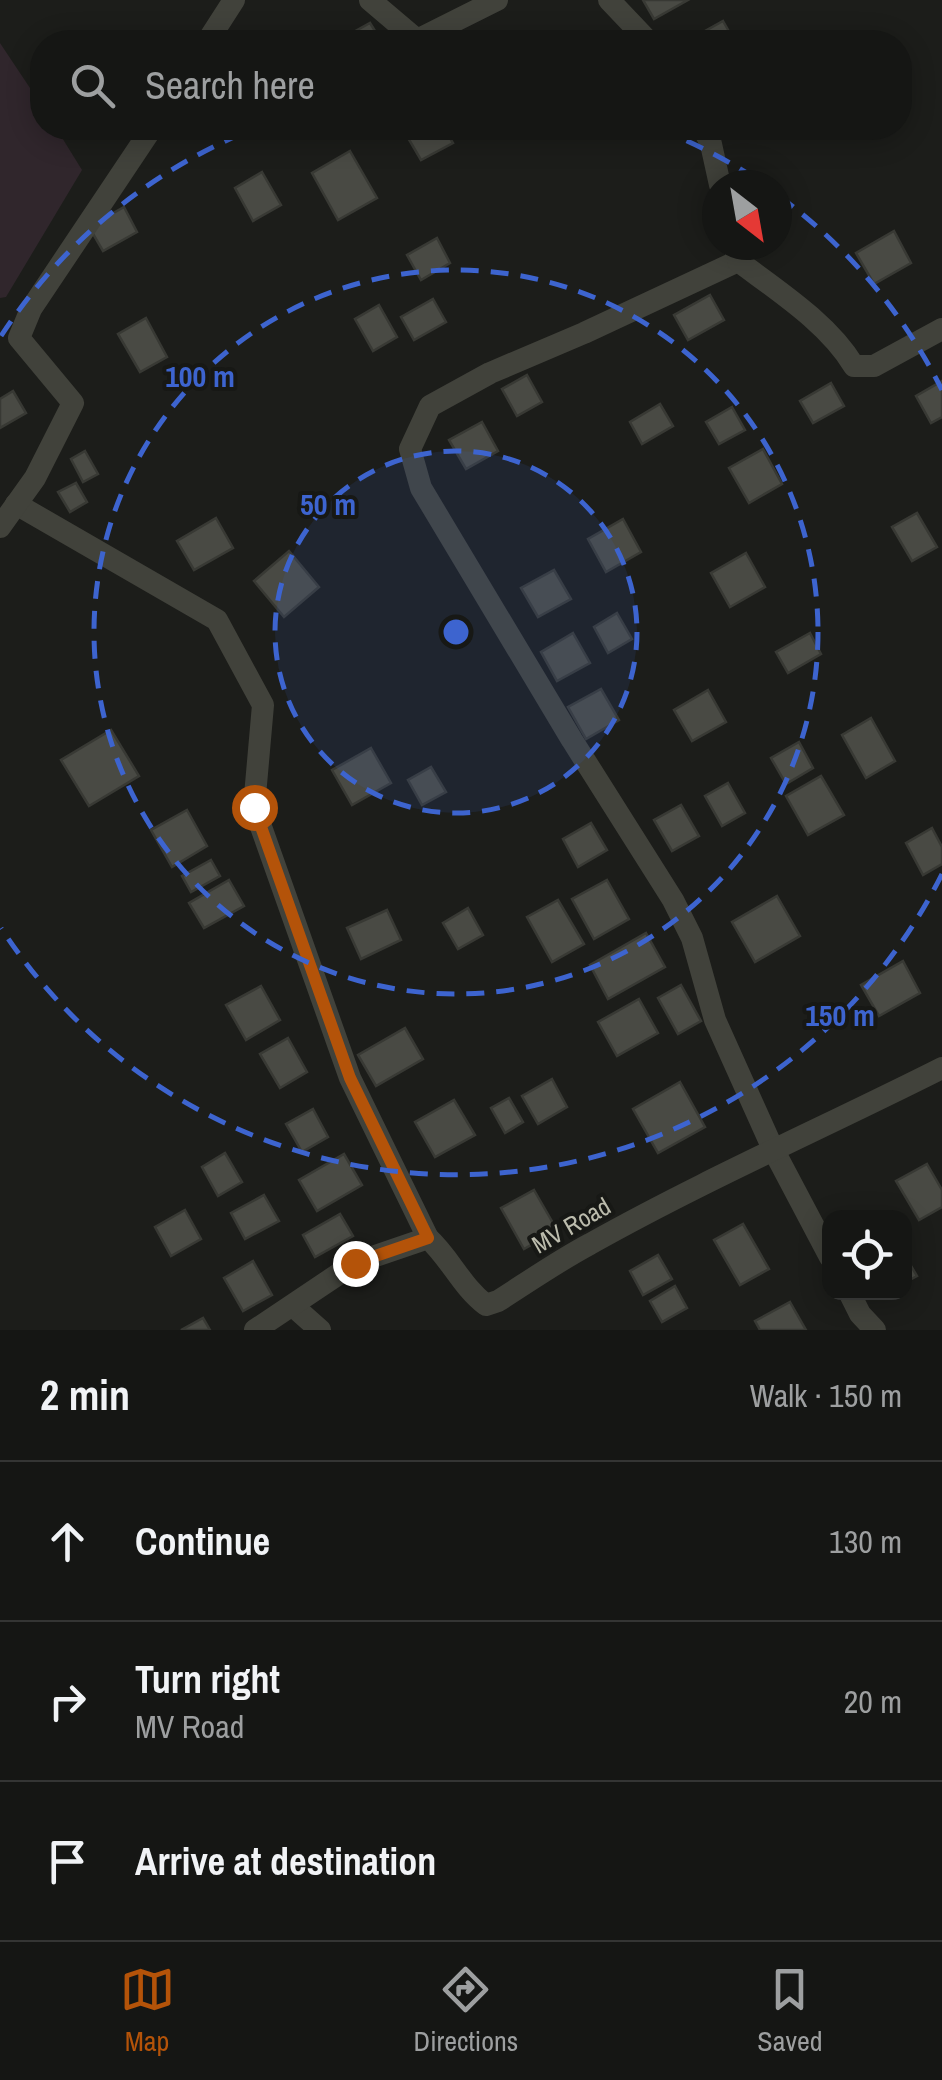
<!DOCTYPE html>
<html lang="en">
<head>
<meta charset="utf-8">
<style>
	body { margin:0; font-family:"Archivo Narrow",sans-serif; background:#222322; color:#f1f3f6 }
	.controls { position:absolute; right:30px; bottom:30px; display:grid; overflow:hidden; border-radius:20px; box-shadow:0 5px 25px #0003 }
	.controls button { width:90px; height:90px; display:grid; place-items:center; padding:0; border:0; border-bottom:2px solid #343534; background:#151614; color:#f1f3f6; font:50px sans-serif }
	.compass { position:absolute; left:702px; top:170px; width:90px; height:90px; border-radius:50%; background:#151614; box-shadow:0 5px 25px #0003; rotate:149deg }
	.stop { position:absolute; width:30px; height:30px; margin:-22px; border:8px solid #b45309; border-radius:50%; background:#fff }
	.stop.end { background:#b45309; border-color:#fff; box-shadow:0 2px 10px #0008 }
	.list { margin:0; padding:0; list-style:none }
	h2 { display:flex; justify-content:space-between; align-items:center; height:130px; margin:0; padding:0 40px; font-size:42px }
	h2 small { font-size:32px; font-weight:400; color:#9d9fa0 }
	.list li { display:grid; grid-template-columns:65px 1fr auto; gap:30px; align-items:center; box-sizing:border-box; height:160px; padding:0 40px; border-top:2px solid #343534 }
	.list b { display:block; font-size:38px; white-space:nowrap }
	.list p { margin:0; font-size:32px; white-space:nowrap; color:#9d9fa0 }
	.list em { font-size:32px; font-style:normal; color:#9d9fa0 }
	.icon { flex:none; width:55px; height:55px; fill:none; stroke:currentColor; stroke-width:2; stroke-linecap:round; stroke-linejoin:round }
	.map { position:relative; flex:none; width:942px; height:1330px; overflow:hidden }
	.search { position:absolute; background:#151614; box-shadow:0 5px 25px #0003; left:30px; right:30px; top:30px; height:110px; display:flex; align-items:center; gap:25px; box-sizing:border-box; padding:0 35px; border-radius:40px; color:#9d9fa0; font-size:38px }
	.sheet { height:610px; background:#151614 }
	nav { display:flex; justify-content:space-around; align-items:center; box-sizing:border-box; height:140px; border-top:2px solid #343534; background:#151614; font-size:28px; color:#9d9fa0 }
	nav a { display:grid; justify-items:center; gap:5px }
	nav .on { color:#b45309 }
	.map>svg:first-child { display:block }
	.green { fill:#30262c }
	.building { fill:#494a44; stroke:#383934; stroke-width:2.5 }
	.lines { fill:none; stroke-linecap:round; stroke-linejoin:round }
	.minor { stroke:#41423b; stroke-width:22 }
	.route { stroke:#b45309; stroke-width:12 }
	.ring { fill:none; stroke:#3d64cf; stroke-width:5; stroke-dasharray:18 12 }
	.labels { text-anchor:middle; stroke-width:8; stroke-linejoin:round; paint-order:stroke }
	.street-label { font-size:25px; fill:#bcbcad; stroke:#171815 }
	.centre { fill:#3d64cf; stroke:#171815; stroke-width:5 }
	.ring-label { font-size:30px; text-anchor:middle; font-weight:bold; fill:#3d64cf; stroke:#171815; stroke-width:8; stroke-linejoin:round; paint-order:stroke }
</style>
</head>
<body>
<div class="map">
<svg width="942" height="1330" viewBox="0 0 942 1330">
	<rect width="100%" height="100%" fill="#1c1d1a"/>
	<!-- green -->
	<polygon class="green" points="0,43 42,106 42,128 56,128 82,170 6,297 0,298"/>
	<!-- building -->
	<g class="building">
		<polygon points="643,0 688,0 654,19"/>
		<polygon points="723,21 735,42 690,42 689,40"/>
		<polygon points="370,23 382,42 358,42 352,33"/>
		<polygon points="411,128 444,128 453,143 421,160 404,131"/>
		<polygon points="350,151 377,198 338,220 312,173"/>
		<polygon points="262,172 281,205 253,221 235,188"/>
		<polygon points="124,207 137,232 103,251 89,227"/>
		<polygon points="894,231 911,263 874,284 856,253"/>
		<polygon points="437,238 450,263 421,280 407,255"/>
		<polygon points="710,295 724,320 688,340 674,315"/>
		<polygon points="433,299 446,322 414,340 401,317"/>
		<polygon points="379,305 397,337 373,351 355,319"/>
		<polygon points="146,318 167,357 140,372 118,334"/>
		<polygon points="527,375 542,402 517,416 502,389"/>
		<polygon points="942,381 942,417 931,423 916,396"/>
		<polygon points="831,383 844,406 813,423 800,401"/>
		<polygon points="13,391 26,413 0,428 0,399"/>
		<polygon points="660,404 673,426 642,444 630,422"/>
		<polygon points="732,407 745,430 719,444 706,422"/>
		<polygon points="482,422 498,451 466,469 449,440"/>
		<polygon points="763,449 782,484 749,503 729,468"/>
		<polygon points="85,451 98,474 83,482 71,459"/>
		<polygon points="76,483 87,502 70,512 58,492"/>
		<polygon points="917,513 937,547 912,561 892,527"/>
		<polygon points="216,518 233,548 194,570 177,541"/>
		<polygon points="623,519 641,552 606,572 588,539"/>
		<polygon points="289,551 319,587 284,617 254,581"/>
		<polygon points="746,553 765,587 730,607 711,573"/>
		<polygon points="554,570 571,599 538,617 521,588"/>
		<polygon points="617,613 632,639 608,653 594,627"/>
		<polygon points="573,633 590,663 557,681 541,652"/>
		<polygon points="810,633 821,654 788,673 776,652"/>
		<polygon points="601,689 619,720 586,739 568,707"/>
		<polygon points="708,690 726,722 692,741 674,710"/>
		<polygon points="871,718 895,761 866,778 842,735"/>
		<polygon points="111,730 139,776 89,806 61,760"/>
		<polygon points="799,742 813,768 786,784 771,758"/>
		<polygon points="371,748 391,783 352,805 332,770"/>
		<polygon points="431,767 446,792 422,805 408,780"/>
		<polygon points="821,776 844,815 808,835 786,796"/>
		<polygon points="728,783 745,813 722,826 705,796"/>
		<polygon points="681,805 699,836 672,851 654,820"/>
		<polygon points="187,810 207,846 172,867 151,830"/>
		<polygon points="591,823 607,850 578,867 563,839"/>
		<polygon points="932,828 942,847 942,864 923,875 906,843"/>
		<polygon points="211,860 220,876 191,892 182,876"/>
		<polygon points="229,880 244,906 204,928 189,903"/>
		<polygon points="607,880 629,919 594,939 572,899"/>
		<polygon points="777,896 800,936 755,962 732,922"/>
		<polygon points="558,900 584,944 552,962 527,917"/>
		<polygon points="468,908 483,935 458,949 443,923"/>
		<polygon points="387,910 401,940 361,959 347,928"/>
		<polygon points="646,933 665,967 608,999 590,965"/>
		<polygon points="903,961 920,993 879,1016 861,985"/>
		<polygon points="681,985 701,1021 678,1034 658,998"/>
		<polygon points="261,986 280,1020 246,1040 226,1005"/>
		<polygon points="639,999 658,1033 617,1056 598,1022"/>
		<polygon points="405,1028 423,1059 376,1086 358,1055"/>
		<polygon points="288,1038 307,1072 280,1088 260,1054"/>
		<polygon points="552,1079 567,1107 538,1124 522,1096"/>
		<polygon points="680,1082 705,1127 658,1153 633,1109"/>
		<polygon points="509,1098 523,1122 505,1133 491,1108"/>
		<polygon points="454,1100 475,1135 435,1157 415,1122"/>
		<polygon points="313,1109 328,1137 302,1152 286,1124"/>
		<polygon points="225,1153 242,1182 218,1196 202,1167"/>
		<polygon points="344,1154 362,1185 317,1211 299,1180"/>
		<polygon points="927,1164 942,1190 942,1207 919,1220 896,1181"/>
		<polygon points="534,1190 557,1230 524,1249 501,1208"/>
		<polygon points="264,1195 279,1221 245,1239 231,1213"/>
		<polygon points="185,1210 201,1239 171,1256 155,1227"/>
		<polygon points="340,1214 353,1236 315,1257 303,1235"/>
		<polygon points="743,1224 769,1269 740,1285 714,1240"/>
		<polygon points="904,1254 917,1276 904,1283"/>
		<polygon points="658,1255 672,1279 643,1295 630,1271"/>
		<polygon points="253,1261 272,1295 243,1311 224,1278"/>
		<polygon points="675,1286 687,1308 662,1322 650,1301"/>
		<polygon points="790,1302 806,1330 760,1330 755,1321"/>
		<polygon points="203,1318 210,1330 181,1330"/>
	</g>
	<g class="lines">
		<!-- minor -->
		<g class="minor">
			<polyline points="370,0 417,40 497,0"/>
			<polyline points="609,0 649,42"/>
			<polyline points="207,42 234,0"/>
			<polyline points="703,128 711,144 720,185"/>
			<polyline points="734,245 738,261 584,333 490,373 430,406 410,449 421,488 572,740 673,900 692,938 715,1020 773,1149 830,1257"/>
			<path d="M738 261C778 291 828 323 854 366H874L942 329"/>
			<polyline points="16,504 217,620 263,705 254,807 350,1078 428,1238"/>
			<polyline points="0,527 35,478 73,403 19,338 31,309 152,128"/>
			<polyline points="849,1292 860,1314 875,1330"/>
			<polyline points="293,1306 320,1330"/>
			<path d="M255 1330 355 1263 428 1238C450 1258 462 1287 486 1305L498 1301C528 1282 558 1261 590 1244 704 1180 825 1127 942 1068"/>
		</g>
	</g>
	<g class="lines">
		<!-- route -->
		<polyline class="route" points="254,807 350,1078 428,1238 355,1263"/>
	</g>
	<!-- distance rings -->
	<circle cx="456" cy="632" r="181" fill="#3d64cf" fill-opacity=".12"/>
	<g class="ring">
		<circle cx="456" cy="632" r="181"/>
		<circle cx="456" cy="632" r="362"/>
		<path d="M942 874A543 543 0 0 1 1 928M1 336A543 543 0 0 1 253 129M659 129A543 543 0 0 1 764 184M779 196A543 543 0 0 1 942 390"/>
	</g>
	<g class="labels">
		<!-- street labels -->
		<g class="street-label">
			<text transform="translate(571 1225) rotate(-30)" y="9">MV Road</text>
		</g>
	</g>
	<circle cx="456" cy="632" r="15" class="centre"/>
	<g class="ring-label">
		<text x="200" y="387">100 m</text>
		<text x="328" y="515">50 m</text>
		<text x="840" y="1026">150 m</text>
	</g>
</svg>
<div class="controls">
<button><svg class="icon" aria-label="locate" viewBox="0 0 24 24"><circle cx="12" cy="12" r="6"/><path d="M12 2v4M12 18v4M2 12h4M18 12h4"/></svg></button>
</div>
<svg class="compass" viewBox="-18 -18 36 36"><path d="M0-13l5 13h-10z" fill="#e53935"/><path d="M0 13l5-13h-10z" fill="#9d9fa0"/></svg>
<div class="stop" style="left:254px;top:807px"></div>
<div class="stop end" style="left:355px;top:1263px"></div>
<div class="search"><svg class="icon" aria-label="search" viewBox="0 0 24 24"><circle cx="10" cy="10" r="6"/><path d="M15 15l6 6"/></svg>Search here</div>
</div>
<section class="sheet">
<h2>2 min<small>Walk · 150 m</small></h2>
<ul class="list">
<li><svg class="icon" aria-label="ahead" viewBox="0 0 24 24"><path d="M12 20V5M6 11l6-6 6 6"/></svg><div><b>Continue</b></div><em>130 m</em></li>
<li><svg class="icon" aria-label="right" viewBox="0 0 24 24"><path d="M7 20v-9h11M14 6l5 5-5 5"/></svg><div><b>Turn right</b><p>MV Road</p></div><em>20 m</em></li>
<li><svg class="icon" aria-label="arrive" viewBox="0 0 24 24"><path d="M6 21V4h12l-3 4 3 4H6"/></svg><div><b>Arrive at destination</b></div></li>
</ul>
</section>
<nav>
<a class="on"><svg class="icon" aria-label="map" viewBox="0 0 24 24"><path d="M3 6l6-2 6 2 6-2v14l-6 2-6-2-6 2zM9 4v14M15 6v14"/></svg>Map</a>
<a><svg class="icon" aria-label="directions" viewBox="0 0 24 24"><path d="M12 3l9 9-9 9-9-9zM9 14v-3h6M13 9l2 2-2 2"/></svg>Directions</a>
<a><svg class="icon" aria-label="saved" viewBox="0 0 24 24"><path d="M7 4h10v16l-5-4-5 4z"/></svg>Saved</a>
</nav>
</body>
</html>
